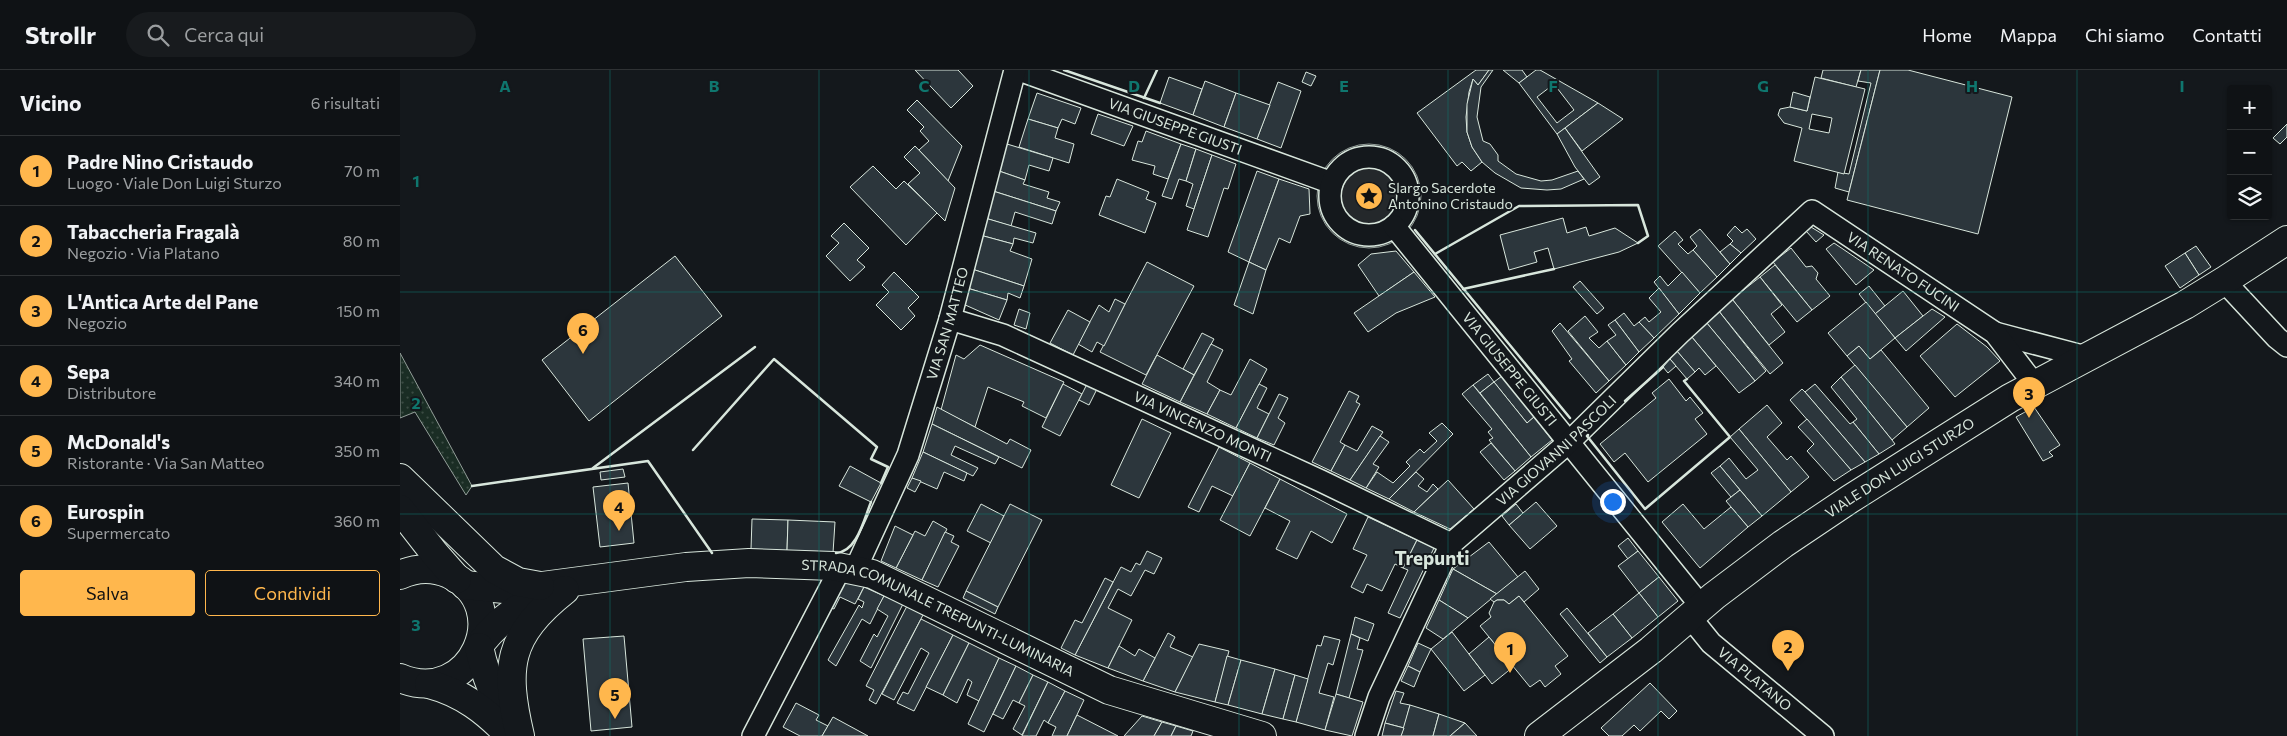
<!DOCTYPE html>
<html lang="it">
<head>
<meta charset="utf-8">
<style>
	body { margin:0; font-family:Commissioner,sans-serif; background:#181b1e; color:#f1f3f6 }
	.controls { position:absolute; right:15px; top:15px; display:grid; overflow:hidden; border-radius:5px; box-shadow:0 1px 4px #0004 }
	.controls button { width:45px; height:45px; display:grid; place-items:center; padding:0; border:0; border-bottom:1px solid #2f3234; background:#0f1215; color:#f1f3f6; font:25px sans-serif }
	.you { position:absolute; left:1212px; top:431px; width:18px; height:18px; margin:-12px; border:4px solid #fff; border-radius:50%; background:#1a73e8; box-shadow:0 0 0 8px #1a73e833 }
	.badge { display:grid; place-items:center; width:32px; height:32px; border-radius:50%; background:#ffb74d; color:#111; font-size:16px; font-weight:700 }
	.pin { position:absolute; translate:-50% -41px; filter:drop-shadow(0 1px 2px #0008) }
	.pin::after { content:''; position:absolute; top:26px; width:18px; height:15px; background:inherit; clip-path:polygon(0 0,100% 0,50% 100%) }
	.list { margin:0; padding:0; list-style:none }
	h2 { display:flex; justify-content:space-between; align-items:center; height:65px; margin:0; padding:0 20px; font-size:21px }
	h2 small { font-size:16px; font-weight:400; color:#9b9ea0 }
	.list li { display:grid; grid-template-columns:32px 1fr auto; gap:15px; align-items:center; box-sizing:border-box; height:70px; padding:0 20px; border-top:1px solid #2f3234 }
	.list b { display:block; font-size:19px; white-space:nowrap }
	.list p { margin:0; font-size:16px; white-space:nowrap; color:#9b9ea0 }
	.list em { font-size:16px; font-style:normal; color:#9b9ea0 }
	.actions { display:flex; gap:10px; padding:15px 20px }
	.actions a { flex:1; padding:11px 0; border:1px solid #ffb74d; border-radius:5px; text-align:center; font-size:18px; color:#ffb74d }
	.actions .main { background:#ffb74d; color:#111 }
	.icon { flex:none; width:28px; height:28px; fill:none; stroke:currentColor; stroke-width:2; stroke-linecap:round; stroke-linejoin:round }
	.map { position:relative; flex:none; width:1887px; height:666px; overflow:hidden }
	header { display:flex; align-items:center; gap:30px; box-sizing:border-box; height:70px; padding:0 25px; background:#0f1215; border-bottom:1px solid #2f3234 }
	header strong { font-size:24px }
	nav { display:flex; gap:28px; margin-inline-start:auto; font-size:18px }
	.search { width:350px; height:45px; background:#181b1e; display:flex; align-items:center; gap:12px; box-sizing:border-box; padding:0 18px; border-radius:28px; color:#9b9ea0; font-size:19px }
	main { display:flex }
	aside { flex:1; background:#0f1215 }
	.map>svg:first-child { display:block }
	.grass { fill:url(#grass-dots); stroke:#939e99 }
	.parking { fill:#24282b; stroke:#939e99 }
	.building { fill:#2c363c; stroke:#d8e6dc; fill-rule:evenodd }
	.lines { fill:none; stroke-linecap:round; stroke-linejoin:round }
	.minor-casing { stroke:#d8e6dc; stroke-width:24 }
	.major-casing { stroke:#d8e6dc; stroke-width:30 }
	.highway-casing { stroke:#d8e6dc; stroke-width:30 }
	.minor { stroke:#14181c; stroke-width:21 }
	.major { stroke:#14181c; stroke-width:28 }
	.highway { stroke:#14181c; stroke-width:28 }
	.wall { stroke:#d8e6dc; stroke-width:2.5 }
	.grid { fill:none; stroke:#0f766e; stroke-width:1; stroke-opacity:0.55 }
	.labels { text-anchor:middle; stroke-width:4; stroke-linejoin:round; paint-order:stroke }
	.street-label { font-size:14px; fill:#d8e6dc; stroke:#14181c }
	.poi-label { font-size:14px; fill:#d8e6dc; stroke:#14181c; text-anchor:start }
	.district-label { font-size:19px; font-weight:bold; fill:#d8e6dc; stroke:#14181c }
	.grid-label { font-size:16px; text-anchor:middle; font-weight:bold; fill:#0f766e; stroke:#14181c; stroke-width:4; stroke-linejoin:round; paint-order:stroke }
</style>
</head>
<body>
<header>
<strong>Strollr</strong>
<div class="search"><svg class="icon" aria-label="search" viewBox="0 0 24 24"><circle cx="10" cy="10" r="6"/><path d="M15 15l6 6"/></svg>Cerca qui</div>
<nav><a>Home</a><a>Mappa</a><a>Chi siamo</a><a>Contatti</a></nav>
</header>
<main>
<aside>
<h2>Vicino<small>6 risultati</small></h2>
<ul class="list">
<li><span class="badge">1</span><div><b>Padre Nino Cristaudo</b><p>Luogo · Viale Don Luigi Sturzo</p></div><em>70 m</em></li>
<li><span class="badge">2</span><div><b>Tabaccheria Fragalà</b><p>Negozio · Via Platano</p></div><em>80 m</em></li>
<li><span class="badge">3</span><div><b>L'Antica Arte del Pane</b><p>Negozio</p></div><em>150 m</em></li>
<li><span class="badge">4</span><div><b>Sepa</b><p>Distributore</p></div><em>340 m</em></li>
<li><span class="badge">5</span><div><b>McDonald's</b><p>Ristorante · Via San Matteo</p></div><em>350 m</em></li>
<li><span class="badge">6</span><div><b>Eurospin</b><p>Supermercato</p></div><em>360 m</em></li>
</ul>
<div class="actions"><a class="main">Salva</a><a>Condividi</a></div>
</aside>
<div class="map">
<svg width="1887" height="666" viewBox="0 0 1887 666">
	<defs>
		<pattern id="grass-dots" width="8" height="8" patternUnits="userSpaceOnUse" patternTransform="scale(1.25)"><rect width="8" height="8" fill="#1a2d24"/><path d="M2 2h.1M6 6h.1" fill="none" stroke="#3b4b43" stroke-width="1.8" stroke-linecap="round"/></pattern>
	</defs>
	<rect width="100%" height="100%" fill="#14181c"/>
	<!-- grass -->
	<polygon class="grass" points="0,283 72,416 66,425 15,342 0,348"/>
	<!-- parking -->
	<circle class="parking" cx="969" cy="126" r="52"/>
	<!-- building -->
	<g class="building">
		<polygon points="515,0 558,0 573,16 551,38"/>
		<polygon points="1076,0 1089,0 1078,15 1073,9 1069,22 1066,47 1067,62 1072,77 1082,92 1071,101 1062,92 1057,96 1017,43"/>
		<polygon points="1089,0 1093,0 1081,17 1077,47 1083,71 1090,74 1098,85 1098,91 1116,104 1141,111 1152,110 1178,101 1184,109 1161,119 1147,120 1121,118 1095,103 1082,92 1072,77 1067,62 1067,34 1073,9 1078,15"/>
		<polygon points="1103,0 1122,0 1127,7 1119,13"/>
		<path d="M1136 0H1140L1198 33 1157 64 1119 13ZM1154 14 1174 40 1157 53 1137 27Z"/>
		<polygon points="1423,0 1461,0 1456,17 1421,8"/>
		<polygon points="1461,0 1480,0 1449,122 1435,118 1438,102 1449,104 1471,13 1458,11"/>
		<polygon points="1480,0 1508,0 1612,27 1578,164 1447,130"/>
		<polygon points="906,2 916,6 911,16 902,12"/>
		<polygon points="769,7 802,19 793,45 760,33"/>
		<path d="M1415 7 1465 19 1444 104 1394 91 1402 58 1384 53 1378 45 1380 39 1390 37 1407 41ZM1412 44 1432 48 1429 63 1409 59Z"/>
		<polygon points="805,11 836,23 824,57 793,45"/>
		<polygon points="878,12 901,21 881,78 857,69"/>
		<polygon points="1393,22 1410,27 1407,41 1390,37"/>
		<polygon points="637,23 681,38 675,54 662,49 658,58 628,49"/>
		<polygon points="836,23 870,35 857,69 824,57"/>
		<polygon points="517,30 562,76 548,111 519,80 529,71 520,61 524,57 507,40"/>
		<polygon points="1198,33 1223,49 1182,81 1165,58"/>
		<polygon points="698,44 733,56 724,76 691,64"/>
		<polygon points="628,49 658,58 655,68 674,74 669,93 619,77"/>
		<polygon points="1887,54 1887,67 1880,74 1873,68"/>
		<polygon points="1165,58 1200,107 1189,115 1175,97 1157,64"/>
		<polygon points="746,61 781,74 768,109 753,104 755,96 732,90 738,71 742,72"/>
		<polygon points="607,74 653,88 649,101 629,95 625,110 599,101"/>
		<polygon points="781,74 796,79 786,111 779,109 772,129 762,126"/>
		<polygon points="515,76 555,118 545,151 508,114 520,103 504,87"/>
		<polygon points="796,79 812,85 794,139 786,136 793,114 786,111"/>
		<polygon points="812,85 836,94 828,119 824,118 808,167 787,160"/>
		<polygon points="473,96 496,119 504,111 537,143 506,175 450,117"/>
		<polygon points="599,101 625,110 623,114 649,122 647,128 660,132 656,141 593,121"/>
		<polygon points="857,101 879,109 849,192 828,182"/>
		<polygon points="717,109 749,122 746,129 756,133 745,163 699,145 706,126 710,127"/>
		<polygon points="879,109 909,119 910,144 900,146 890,173 879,168 866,200 849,192"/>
		<polygon points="593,121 656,141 652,154 615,142 611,156 585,148"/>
		<polygon points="585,148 636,163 633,173 614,168 613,174 580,165"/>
		<polygon points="1163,148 1167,163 1186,157 1189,166 1215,158 1238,173 1219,182 1154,199 1148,178 1134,182 1137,192 1109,200 1100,165"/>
		<polygon points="444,153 469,178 457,190 465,197 450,211 426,186 439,173 431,166"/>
		<polygon points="1335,156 1342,163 1347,159 1356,169 1341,183 1330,174 1333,171 1327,165"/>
		<polygon points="1411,157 1424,165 1416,172 1406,161"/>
		<polygon points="1300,159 1330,194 1317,207 1293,180 1297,176 1290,167"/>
		<polygon points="1275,161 1283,170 1278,174 1288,184 1293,180 1317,207 1300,223 1258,176"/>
		<polygon points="580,165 613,174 610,181 632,189 624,216 572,199"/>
		<polygon points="1434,173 1474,200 1456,215 1426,179"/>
		<polygon points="1330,174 1341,183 1330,194 1320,182"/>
		<polygon points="1796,176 1811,197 1799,205 1785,183"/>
		<polygon points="1391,178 1406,197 1412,196 1418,203 1416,209 1430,226 1412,240 1373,192"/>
		<polygon points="996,181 1014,202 979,226 958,195 971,184"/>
		<polygon points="1785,183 1799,205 1780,218 1765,196"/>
		<polygon points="275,186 322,246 189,351 142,290"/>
		<polygon points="747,192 794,216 746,305 700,282"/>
		<polygon points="849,192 866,200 853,244 834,235"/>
		<polygon points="1375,195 1412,240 1397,252 1360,207"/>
		<polygon points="572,199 624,216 620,228 608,223 607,230 567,218"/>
		<polygon points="494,202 519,227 508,238 515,246 501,260 476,235 489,222 482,215"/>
		<polygon points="1014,202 1035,227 996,243 968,262 954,243"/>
		<polygon points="1282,202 1300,223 1279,244 1254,212 1260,206 1268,216"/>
		<polygon points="1360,207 1382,235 1371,244 1385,262 1369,275 1332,229"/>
		<polygon points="1180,211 1204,238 1197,244 1173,217"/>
		<polygon points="1469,216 1485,236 1475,244 1459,224"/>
		<polygon points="567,218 607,230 599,250 563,234"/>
		<polygon points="1259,218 1279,244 1254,268 1239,252 1245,247 1249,252 1261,242 1249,228"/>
		<polygon points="1503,221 1523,246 1495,268 1475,244"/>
		<polygon points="715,229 725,234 704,276 697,272 692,282 678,274 699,235 709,242"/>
		<polygon points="1332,229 1383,293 1370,304 1318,240"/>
		<polygon points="1466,232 1495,268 1470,289 1459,276 1447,286 1428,263"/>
		<polygon points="619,239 630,243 626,259 614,255"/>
		<polygon points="1532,239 1545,247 1506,281 1495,268"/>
		<polygon points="668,240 690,252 673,285 650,273"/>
		<polygon points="1318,240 1366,301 1355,311 1306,252"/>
		<polygon points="1224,243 1234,256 1239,252 1254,268 1239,282 1215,250"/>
		<polygon points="1185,246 1198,262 1189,268 1199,278 1207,271 1226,295 1209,311 1168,261"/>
		<polygon points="1215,250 1239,282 1226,295 1207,271 1216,265 1208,255"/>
		<polygon points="1306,252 1355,311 1339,323 1291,266"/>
		<polygon points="1160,253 1209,311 1196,323 1169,291 1172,289 1152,261"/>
		<polygon points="1557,254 1587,277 1600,291 1555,327 1520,286"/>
		<polygon points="802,263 814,269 794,305 783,299"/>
		<polygon points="1291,266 1316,296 1305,305 1299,298 1295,302 1276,280"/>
		<polygon points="811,274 823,280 807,312 820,320 807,344 780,332"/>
		<polygon points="580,275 664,312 646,348 622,336 624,332 588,317 575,357 541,340 556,285 564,289"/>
		<polygon points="1459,276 1470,289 1481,280 1529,338 1507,357 1447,286"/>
		<polygon points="1276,280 1295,302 1287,309 1270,289"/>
		<polygon points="757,285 794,305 780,332 742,314"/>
		<polygon points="850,289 867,299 836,358 807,344 820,320 831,325"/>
		<polygon points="1270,289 1276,296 1268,303 1263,297"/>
		<polygon points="1455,295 1507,357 1492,370 1441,307"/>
		<polygon points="1088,304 1094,312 1080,323 1073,315"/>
		<polygon points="1102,306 1134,347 1127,353 1094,312"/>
		<polygon points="1441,307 1492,370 1495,374 1479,384 1453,352 1457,349 1431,317"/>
		<polygon points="1269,309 1286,331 1290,327 1303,343 1295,349 1307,364 1248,412 1225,383 1214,392 1200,374 1256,328 1252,323"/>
		<polygon points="1094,312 1127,353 1134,347 1152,370 1131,387 1080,323"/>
		<polygon points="663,314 682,324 660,366 642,357"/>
		<polygon points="687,314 697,319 689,335 679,330"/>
		<polygon points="859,314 867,318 857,338 869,344 857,368 836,358"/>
		<polygon points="1415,314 1450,354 1453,352 1479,384 1465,392 1405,322"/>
		<polygon points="1073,315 1131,387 1115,401 1089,370 1093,368 1088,362 1092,359 1062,324"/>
		<polygon points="1402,319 1405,322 1465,392 1451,400 1390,330"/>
		<polygon points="949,321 959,326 956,332 960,334 940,372 945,375 931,401 912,392"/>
		<polygon points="879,324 888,328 878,348 885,353 874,375 857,368"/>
		<polygon points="1367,335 1382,353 1367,367 1387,390 1391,386 1409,407 1391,422 1339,359"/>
		<polygon points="537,337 607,374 610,369 631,380 622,398 532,354"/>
		<polygon points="1634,337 1660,375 1649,382 1653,386 1643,391 1616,347"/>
		<polygon points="742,349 771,363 739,428 711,415"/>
		<polygon points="1407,349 1451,400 1434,411 1407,381 1414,374 1398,357"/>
		<polygon points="1042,353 1053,364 989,429 966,418 977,402 993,413 1010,396 1006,392 1020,379 1024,383 1037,371 1029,363"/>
		<polygon points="532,354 599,387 595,394 555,376 551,385 578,398 573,406 523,382"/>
		<polygon points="972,356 983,362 950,410 931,401 945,375 957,381"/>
		<polygon points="1339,359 1391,422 1362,446 1320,396 1329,388 1346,409 1358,400 1330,367"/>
		<polygon points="980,366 989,372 973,394 979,397 966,418 950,410"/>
		<polygon points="1091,373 1115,401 1104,410 1080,382"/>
		<polygon points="819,377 850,393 833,426 812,416 799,442 788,437"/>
		<polygon points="523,382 567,403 564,411 544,402 537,419 512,408"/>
		<polygon points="850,393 880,409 850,466 820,450"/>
		<polygon points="450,396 481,413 471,432 439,416"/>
		<polygon points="1320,396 1340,420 1331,427 1311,403"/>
		<polygon points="223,399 225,407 201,410 200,402"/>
		<polygon points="1016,402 1024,409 1018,416 1027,422 1033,414 1038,419 1014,442 989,429"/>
		<polygon points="512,408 521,411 515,422 507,418"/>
		<polygon points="880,409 947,444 932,473 911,461 897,489 876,479 890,451 865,438"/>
		<polygon points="1048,410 1074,439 1050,459 1014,442"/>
		<polygon points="228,413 234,473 200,477 193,417"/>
		<polygon points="1340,420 1362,446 1348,457 1326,431"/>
		<polygon points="1136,432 1157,456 1130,479 1109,455"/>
		<polygon points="581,434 604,446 591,473 567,461"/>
		<polygon points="610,434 642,450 598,537 566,521"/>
		<polygon points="1116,434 1123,443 1109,455 1102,446"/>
		<polygon points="1283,434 1304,459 1331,437 1348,457 1300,498 1262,452"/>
		<polygon points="968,447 1017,470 1003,498 995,494 982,521 967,514 963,523 951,517 967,485 953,479"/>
		<polygon points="352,449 388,450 387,481 351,479"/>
		<polygon points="388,450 435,452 433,483 387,481"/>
		<polygon points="533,451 547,459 522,510 496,498 515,461 525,466"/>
		<polygon points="495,456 513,465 496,498 481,491"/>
		<polygon points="545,462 554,466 551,472 559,476 538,517 522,510"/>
		<polygon points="1228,468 1238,481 1228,489 1218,476"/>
		<polygon points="1017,470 1034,478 1000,548 988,543 1008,500 1003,498"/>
		<polygon points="1089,472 1118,507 1097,524 1053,499"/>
		<polygon points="747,481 762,488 754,504 745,500 731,526 718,519 708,538 732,550 708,598 675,585 721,497 731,502 736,493 740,495"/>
		<polygon points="1238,481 1259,507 1239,523 1218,496"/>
		<polygon points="1053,499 1097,524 1068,548 1039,530"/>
		<polygon points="1125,501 1139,519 1124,532 1119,526 1109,534 1104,530 1097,530 1094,532 1090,529"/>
		<polygon points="1259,507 1278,531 1258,547 1239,523"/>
		<polygon points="705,508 713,512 675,585 661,578 675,550 682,553"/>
		<polygon points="441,510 464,517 455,534 440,527 434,539 428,537"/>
		<polygon points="464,517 484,526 470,554 462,549 436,596 428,590 459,535 462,538 464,532 458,529"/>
		<polygon points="566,521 598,537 595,544 563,528"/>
		<polygon points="1239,523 1258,547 1232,568 1213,544"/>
		<polygon points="484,526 503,534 471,598 460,591 474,564 477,567 488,546 477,539"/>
		<polygon points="1119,526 1168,586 1155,596 1161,604 1145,617 1140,610 1130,617 1080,556 1091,547 1089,543 1094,532 1097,530 1104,530 1109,534"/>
		<polygon points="1039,530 1068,548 1043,569 1026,558"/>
		<polygon points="507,536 523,545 476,634 469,630 474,620 466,616"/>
		<polygon points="1167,538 1207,587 1200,593 1160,544"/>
		<polygon points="1213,544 1232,568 1207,587 1188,563"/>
		<polygon points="955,547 974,554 968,571 951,564"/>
		<polygon points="521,549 553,565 514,641 497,633 503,622 508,624 529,583 521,578 494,630 482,624"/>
		<polygon points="1052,562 1085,605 1064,621 1031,579"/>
		<polygon points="768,563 775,567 770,577 793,587 775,622 743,611"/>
		<polygon points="951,564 960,568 957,579 963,580 949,628 936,624"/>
		<polygon points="553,565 569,573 543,625 526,617"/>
		<polygon points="224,566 232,657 191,661 183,569"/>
		<polygon points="924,566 940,570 933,595 928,593 919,623 934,627 925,660 896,652 917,575 921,576"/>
		<polygon points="1089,567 1113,597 1092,614 1069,584"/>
		<polygon points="569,573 599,588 579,631 567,625 572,612 568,609 557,633 543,625"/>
		<polygon points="1018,573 1031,579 1020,602 1008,596"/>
		<polygon points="799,574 829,581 815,632 775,622"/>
		<polygon points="719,576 735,586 739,579 755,588 743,611 708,598"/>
		<polygon points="827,586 841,590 828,635 815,632"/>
		<polygon points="599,588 616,596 584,662 568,654"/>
		<polygon points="841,590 875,599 862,644 828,635"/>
		<polygon points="616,596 633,605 619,633 613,630 603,649 593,644"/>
		<polygon points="1008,596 1020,602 1014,617 1001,611"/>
		<polygon points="875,599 895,605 883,649 862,644"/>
		<polygon points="633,605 648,612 622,665 613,659 625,636 619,633"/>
		<polygon points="895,605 908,609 896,652 883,649"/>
		<polygon points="648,612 665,621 648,653 644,650 636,666 622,666"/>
		<polygon points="1250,613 1277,641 1269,649 1261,641 1240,661 1234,655 1222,666 1209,666 1201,658"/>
		<polygon points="665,621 684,630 667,666 652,666 656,657 648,653"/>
		<polygon points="996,621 1004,623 1000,633 1010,635 1004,658 985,653"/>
		<polygon points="936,624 963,632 952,666 925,660"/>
		<polygon points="396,633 419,645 416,650 428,656 422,666 400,666 383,657"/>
		<polygon points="1010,635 1039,644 1033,666 1001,666"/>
		<polygon points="1039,644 1065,653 1050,666 1033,666"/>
		<polygon points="677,645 718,666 667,666"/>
		<polygon points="742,646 762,652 754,666 724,666"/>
		<polygon points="433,647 468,666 422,666"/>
		<polygon points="762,652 776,656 771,666 754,666"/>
		<polygon points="985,653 1004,658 1001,666 982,666"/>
		<polygon points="1065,653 1077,666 1050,666"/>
		<polygon points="776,656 793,661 791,666 771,666"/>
	</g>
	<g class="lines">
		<!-- minor casing -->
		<g class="minor-casing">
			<g id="minor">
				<path id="s1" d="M619 0 932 113"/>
				<circle cx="969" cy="126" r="39"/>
				<path id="s2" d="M994 156 1301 536"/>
				<polyline points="1824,211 1877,268 1887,276"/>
				<path id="s3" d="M550 249 603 265 921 411 1051 474"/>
				<polyline points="1595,263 1686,287"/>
				<path id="s4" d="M455 500 508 385 550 249 615 0"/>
				<path id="s5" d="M1290 547 1311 573 1423 666"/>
				<polyline points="353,666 441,497"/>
				<path id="s6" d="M966 666 979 627 1051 474 1168 373 1280 263 1412 141 1595 263 1634 314"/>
			</g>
		</g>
		<!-- major casing -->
		<g class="major-casing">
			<g id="major">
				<path d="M0 505C15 498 33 497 49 504 117 536 71 638 0 608"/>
				<path id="s7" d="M65 515 112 520 286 497 349 493 433 496 472 504 709 620 862 666"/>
				<path d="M80 574C100 549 121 533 152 524"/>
				<path d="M79 577C85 605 95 630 111 654"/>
				<path d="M29 614C63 623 86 641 110 666"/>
				<path d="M120 666C104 597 107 566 165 520"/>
				<path id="s8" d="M1139 666 1251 580 1314 526 1383 474 1450 429 1610 328 1785 235 1824 211 1887 170"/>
			</g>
		</g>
		<!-- highway casing -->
		<g class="highway-casing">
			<g id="highway">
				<polyline points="0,408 94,499 118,512 140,516"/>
				<polyline points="0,439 35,484 57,509"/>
			</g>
		</g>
		<!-- minor -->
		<use href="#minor" class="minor"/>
		<!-- major -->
		<use href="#major" class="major"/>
		<!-- highway -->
		<use href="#highway" class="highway"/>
		<!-- wall -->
		<g class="wall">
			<polyline points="664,0 760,33"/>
			<polyline points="744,28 757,0"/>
			<polyline points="1015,160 1170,348"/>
			<polyline points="1035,184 1119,136 1238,135 1248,166 1238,173"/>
			<polyline points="1063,219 1154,199"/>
			<polyline points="1225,331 1263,297"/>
			<polyline points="1188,365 1187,366 1245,439 1330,367 1284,311 1287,309"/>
			<polyline points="293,380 374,289 477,377 471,389 488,397 481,413"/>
			<polyline points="193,398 355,277"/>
			<polyline points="72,416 248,391 312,483"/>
			<path d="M436 483C457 482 464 449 471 432"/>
		</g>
	</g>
	<!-- grid -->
	<path class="grid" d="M210 0V666M419 0V666M629 0V666M839 0V666M1048 0V666M1258 0V666M1468 0V666M1677 0V666M0 222H1887M0 444H1887"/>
	<!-- icons -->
	<defs>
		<g id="sight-disc" transform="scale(1.4375)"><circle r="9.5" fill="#ffb74d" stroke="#14181c"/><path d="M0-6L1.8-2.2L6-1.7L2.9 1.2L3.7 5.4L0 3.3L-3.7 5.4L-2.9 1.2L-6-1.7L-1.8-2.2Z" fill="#111"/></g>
	</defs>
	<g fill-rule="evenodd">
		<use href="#sight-disc" x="969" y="126"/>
	</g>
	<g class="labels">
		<!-- street labels -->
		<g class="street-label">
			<text dy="5" stroke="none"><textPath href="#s1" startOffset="166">VIA GIUSEPPE GIUSTI</textPath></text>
			<text dy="5" stroke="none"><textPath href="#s6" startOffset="811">VIA RENATO FUCINI</textPath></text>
			<text dy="5" stroke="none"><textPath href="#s4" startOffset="264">VIA SAN MATTEO</textPath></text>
			<text dy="5" stroke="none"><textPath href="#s2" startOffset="184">VIA GIUSEPPE GIUSTI</textPath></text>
			<text dy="5" stroke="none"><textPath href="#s3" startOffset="275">VIA VINCENZO MONTI</textPath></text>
			<text dy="5" stroke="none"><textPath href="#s6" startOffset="351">VIA GIOVANNI PASCOLI</textPath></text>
			<text dy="5" stroke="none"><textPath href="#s8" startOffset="450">VIALE DON LUIGI STURZO</textPath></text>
			<text dy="5" stroke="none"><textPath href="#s7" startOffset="486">STRADA COMUNALE TREPUNTI-LUMINARIA</textPath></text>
			<text dy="5" stroke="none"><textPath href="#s5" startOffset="90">VIA PLATANO</textPath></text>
		</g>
		<!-- poi labels -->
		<g class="poi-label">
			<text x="988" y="123">Slargo Sacerdote<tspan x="988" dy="16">Antonino Cristaudo</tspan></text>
		</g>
		<!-- district labels -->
		<g class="district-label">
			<text x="1032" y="495">Trepunti</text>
		</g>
	</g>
	<g class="grid-label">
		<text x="105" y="22">A</text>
		<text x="314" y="22">B</text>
		<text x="524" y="22">C</text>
		<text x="734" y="22">D</text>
		<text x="944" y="22">E</text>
		<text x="1153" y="22">F</text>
		<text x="1363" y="22">G</text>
		<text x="1572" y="22">H</text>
		<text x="1782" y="22">I</text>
		<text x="16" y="117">1</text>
		<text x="16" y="339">2</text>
		<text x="16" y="561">3</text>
	</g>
</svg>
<div class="controls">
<button>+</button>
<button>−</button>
<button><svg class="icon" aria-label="layers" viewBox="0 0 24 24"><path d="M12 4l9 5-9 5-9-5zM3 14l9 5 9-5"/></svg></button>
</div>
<div class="you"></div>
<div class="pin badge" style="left:1110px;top:603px">1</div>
<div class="pin badge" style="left:1388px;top:601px">2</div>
<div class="pin badge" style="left:1629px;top:348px">3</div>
<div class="pin badge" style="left:219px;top:461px">4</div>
<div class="pin badge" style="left:215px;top:649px">5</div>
<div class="pin badge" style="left:183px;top:284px">6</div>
</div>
</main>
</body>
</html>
